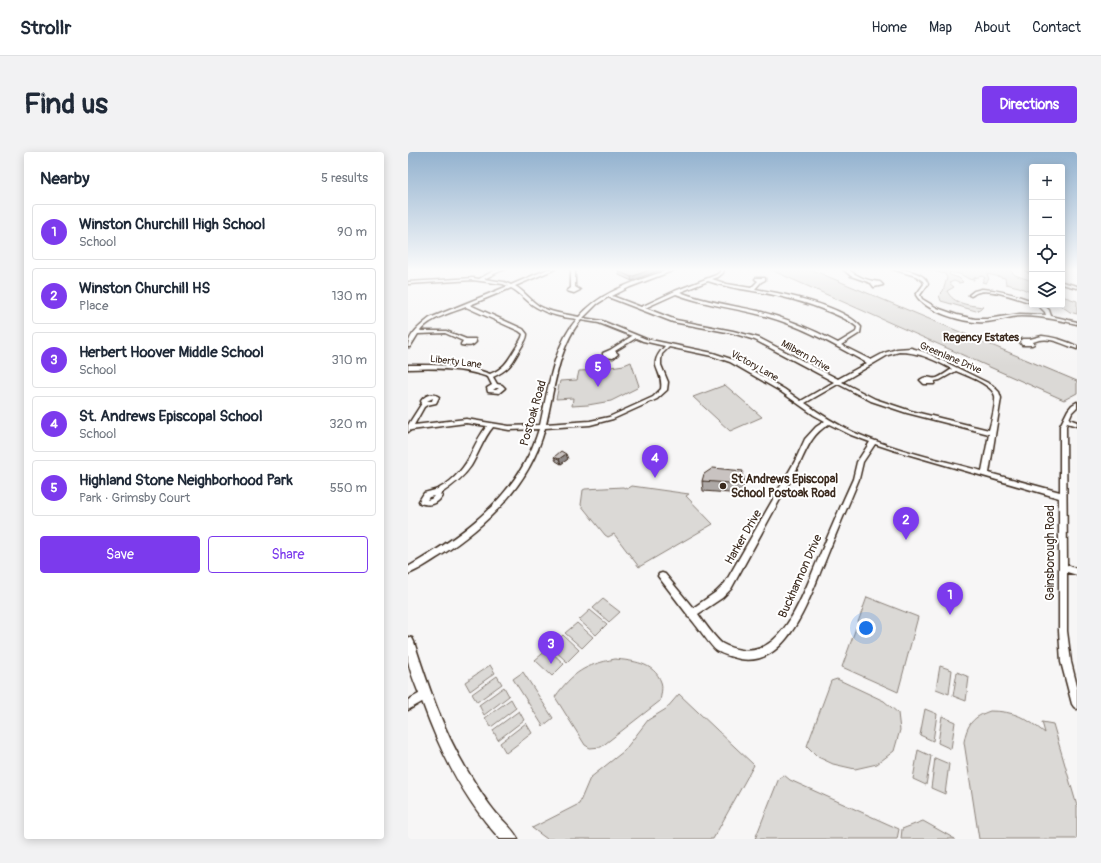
<!DOCTYPE html>
<html lang="en">
<head>
<meta charset="utf-8">
<style>
	body { margin:0; font-family:Pangolin,sans-serif; background:#f2f2f3; color:#1f2937 }
	.controls { position:absolute; right:12px; top:12px; display:grid; overflow:hidden; border-radius:4px; box-shadow:0 2px 10px #0003 }
	.controls button { width:36px; height:36px; display:grid; place-items:center; padding:0; border:0; border-bottom:1px solid #e0e1e3; background:#fff; color:#1f2937; font:20px sans-serif }
	.you { position:absolute; left:458px; top:476px; width:14px; height:14px; margin:-10px; border:3px solid #fff; border-radius:50%; background:#1a73e8; box-shadow:0 0 0 6px #1a73e833 }
	.badge { display:grid; place-items:center; width:26px; height:26px; border-radius:50%; background:#7c3aed; color:#fff; font-size:13px; font-weight:700 }
	.pin { position:absolute; translate:-50% -33px; filter:drop-shadow(0 1px 2px #0008) }
	.pin::after { content:''; position:absolute; top:21px; width:14px; height:12px; background:inherit; clip-path:polygon(0 0,100% 0,50% 100%) }
	.list { margin:0; padding:0; list-style:none }
	h2 { display:flex; justify-content:space-between; align-items:center; height:52px; margin:0; padding:0 16px; font-size:17px }
	h2 small { font-size:13px; font-weight:400; color:#747a83 }
	.list li { display:grid; grid-template-columns:26px 1fr auto; gap:12px; align-items:center; box-sizing:border-box; height:56px; margin:0 8px 8px; padding:0 8px; border:1px solid #e0e1e3; border-radius:4px }
	.list b { display:block; font-size:15px; white-space:nowrap }
	.list p { margin:0; font-size:13px; white-space:nowrap; color:#747a83 }
	.list em { font-size:13px; font-style:normal; color:#747a83 }
	.actions { display:flex; gap:8px; padding:12px 16px }
	.actions a { flex:1; padding:9px 0; border:1px solid #7c3aed; border-radius:4px; text-align:center; font-size:14px; color:#7c3aed }
	.actions .main { background:#7c3aed; color:#fff }
	.icon { flex:none; width:22px; height:22px; fill:none; stroke:currentColor; stroke-width:2; stroke-linecap:round; stroke-linejoin:round }
	.map { position:relative; flex:none; width:669px; height:687px; overflow:hidden; border-radius:4px }
	header { display:flex; align-items:center; gap:24px; box-sizing:border-box; height:56px; padding:0 20px; background:#fff; border-bottom:1px solid #e0e1e3 }
	header strong { font-size:19px }
	nav { display:flex; gap:22px; margin-inline-start:auto; font-size:14px }
	.intro { display:flex; align-items:center; justify-content:space-between; box-sizing:border-box; height:96px; padding:0 24px }
	h1 { margin:0; font-size:28px }
	.button { padding:10px 18px; border-radius:4px; background:#7c3aed; color:#fff; font-size:14px; font-weight:700 }
	main { display:flex; gap:24px; padding:0 24px }
	aside { flex:1; background:#fff; border-radius:4px; box-shadow:0 2px 10px #0003 }
	.map>svg:first-child { display:block }
	.green { fill:#dbd9d6; stroke:#8b827a }
	.lines { fill:none; stroke-linecap:round; stroke-linejoin:round }
	.minor-casing { stroke:#3b2a1e; stroke-width:3 }
	.major-casing { stroke:#3b2a1e; stroke-width:3 }
	.minor { fill:#fff; fill-rule:evenodd }
	.major { fill:#fff; fill-rule:evenodd }
	.wall { fill:#ada8a6; stroke:#3b2a1e }
	.shaded-wall { fill:#8d8887; stroke:#3b2a1e }
	.building { fill:#c9c3c1; stroke:#3b2a1e }
	.poi-dot { fill:#3b2a1e; stroke:#fff; stroke-width:1.5 }
	.labels { text-anchor:middle; stroke-width:4; stroke-linejoin:round; paint-order:stroke }
	.far-street-label { font-size:10px; fill:#3b2a1e; stroke:#fff }
	.far-neighbourhood-label { font-size:11px; font-weight:bold; fill:#3b2a1e; stroke:#fff }
	.street-label { font-size:12px; fill:#3b2a1e; stroke:#fff }
	.poi-label { font-size:12px; font-weight:bold; fill:#3b2a1e; stroke:#fff; text-anchor:start }
</style>
</head>
<body>
<header>
<strong>Strollr</strong>
<nav><a>Home</a><a>Map</a><a>About</a><a>Contact</a></nav>
</header>
<div class="intro"><h1>Find us</h1><a class="button">Directions</a></div>
<main>
<aside>
<h2>Nearby<small>5 results</small></h2>
<ul class="list">
<li><span class="badge">1</span><div><b>Winston Churchill High School</b><p>School</p></div><em>90 m</em></li>
<li><span class="badge">2</span><div><b>Winston Churchill HS</b><p>Place</p></div><em>130 m</em></li>
<li><span class="badge">3</span><div><b>Herbert Hoover Middle School</b><p>School</p></div><em>310 m</em></li>
<li><span class="badge">4</span><div><b>St. Andrews Episcopal School</b><p>School</p></div><em>320 m</em></li>
<li><span class="badge">5</span><div><b>Highland Stone Neighborhood Park</b><p>Park · Grimsby Court</p></div><em>550 m</em></li>
</ul>
<div class="actions"><a class="main">Save</a><a>Share</a></div>
</aside>
<div class="map">
<svg width="669" height="687" viewBox="0 0 669 687">
	<rect width="100%" height="100%" fill="#f7f6f6"/>
	<filter id="ink" filterUnits="userSpaceOnUse"><feTurbulence type="fractalNoise" baseFrequency=".025" numOctaves="2"/><feDisplacementMap in="SourceGraphic" scale="8" xChannelSelector="R" yChannelSelector="G"/><feConvolveMatrix kernelMatrix="1 2 1 2 8 2 1 2 1" color-interpolation-filters="sRGB"/></filter>
	<g filter="url(#ink)">
		<!-- green -->
		<g class="green">
			<polygon points="361,117 402,117 669,229 669,241 656,248"/>
			<path d="M518 117H601L607 123 624 129V141L611 135 598 132 597 126 579 122 581 127 578 131 574 130 577 126 574 124 566 126V128L561 127 552 122 541 120 542 123 551 126 555 130 551 131 546 129 541 131 546 135 539 139C546 153 562 153 575 155L568 159 533 149 531 143 535 139 539 126 537 122Z"/>
			<polygon points="654,144 669,149 669,162 662,160 652,153 654,153"/>
			<polygon points="223,210 231,234 229,236 203,249 180,253 164,254 165,246 148,247 152,229 169,228 171,219 195,218 196,216 216,213"/>
			<polygon points="317,233 354,265 322,279 285,245"/>
			<polygon points="224,334 281,342 278,344 305,372 231,415 206,382 200,385 197,383 173,353 175,338 177,337 215,335 219,337"/>
			<polygon points="459,445 510,465 490,540 434,515"/>
			<polygon points="195,447 212,460 201,470 185,456"/>
			<polygon points="182,458 199,472 188,483 171,468"/>
			<polygon points="169,471 185,485 174,496 157,481"/>
			<polygon points="155,483 171,498 159,510 142,494"/>
			<polygon points="140,497 156,512 144,524 127,508"/>
			<path d="M207 507C224 509 246 510 253 530 255 535 253 543 252 549L193 595 182 596 177 593 147 545C165 520 177 513 207 507Z"/>
			<polygon points="82,513 87,521 62,539 57,530"/>
			<polygon points="532,514 544,518 541,542 528,537"/>
			<polygon points="115,520 145,566 135,574 105,527"/>
			<polygon points="549,520 561,525 558,549 545,544"/>
			<polygon points="89,524 94,532 69,550 64,542"/>
			<polygon points="429,527 476,549 490,561 492,578 486,599 469,612 447,617 425,612 410,605 399,594 423,529"/>
			<polygon points="96,535 101,544 76,563 71,553"/>
			<polygon points="271,542 346,613 305,687 139,687 124,676 171,652 182,626 216,599 240,568 258,557"/>
			<polygon points="103,547 108,556 83,575 77,566"/>
			<polygon points="517,557 529,562 525,589 512,583"/>
			<polygon points="111,559 116,568 90,588 85,578"/>
			<path d="M582 559C607 559 618 566 637 581L634 570 645 572 669 654V687H571L556 590C559 572 565 565 582 559Z"/>
			<polygon points="534,564 547,570 543,597 530,591"/>
			<polygon points="118,571 124,581 98,601 92,591"/>
			<polygon points="510,598 523,604 518,633 505,627"/>
			<polygon points="527,606 541,612 537,642 523,636"/>
			<polygon points="376,623 382,628 491,677 489,687 347,687 371,626"/>
			<polygon points="515,669 547,687 493,687 494,677"/>
		</g>
		<g class="lines">
			<!-- minor casing -->
			<g class="minor-casing">
				<g id="minor">
					<path d="M89 117H98L92 119 76 127 96 130 103 133 140 117H147L107 134C116 139 122 148 131 154 143 161 157 162 171 165 194 138 230 129 262 117H269L222 135 204 144 233 155 267 139 308 123 312 120V117H316L315 121 310 125 304 127 319 132 343 136 350 129 347 127 348 126H357V128L353 130 347 137C376 142 434 153 453 175L452 181 433 193 463 208 476 201 489 197 503 196 517 200 584 233 591 240 593 246 581 321 652 340V274L660 258 664 253 669 250V255L664 260 661 267 669 270V274L659 271 658 274 659 413 669 417V423L659 420V479L663 510 669 534V557L666 555 664 552 653 510 651 479V346L485 298 467 292 455 310 451 327C440 354 428 381 417 409 402 443 381 516 332 507 324 505 316 503 309 499 303 495 288 472 282 466L280 465 279 462 250 424 251 422 254 421 257 422 285 456 308 440 317 431 387 309 397 287 408 275 417 269 406 263 372 239 322 210 304 204 261 195 254 202 253 208V213L260 230 259 238 249 247 205 267 182 273 137 276C122 333 79 373 32 404 22 410 11 418 0 422V415C57 382 111 343 131 277L101 278 85 275C75 287 71 301 63 314 55 326 44 334 32 342L34 344C29 353 21 354 12 351L11 349 16 341C19 340 24 339 27 338 41 333 54 319 61 306 66 295 71 284 79 274L58 271 3 278 0 280V273L14 251 13 249C17 243 25 240 31 245L28 251 19 253 16 255 6 273 58 267 101 274 132 273C140 239 145 194 169 167 154 165 141 163 128 155 119 150 113 141 103 136L62 153 115 177 119 182C119 187 116 190 114 194 104 210 104 216 85 225L89 232 94 233 97 236 91 241 80 240 79 236 84 233 80 225C54 216 27 216 0 217V213C27 213 56 212 82 222 98 215 100 208 109 194 111 190 114 187 115 182L111 179 58 155C43 161 22 166 12 179H38L58 187H67L68 190C64 195 60 194 53 193V192L55 189 37 181 10 182 2 195H0C0 183 13 173 22 166L100 134 95 132 65 128 0 132V130L65 126 71 127ZM300 129C317 135 334 137 351 140 374 144 397 150 419 159 430 163 441 168 449 175L448 180 430 191C404 177 378 166 350 159 324 153 297 150 272 140ZM268 142C297 153 328 156 357 164 394 174 426 193 459 211L430 227 351 186 325 179 268 168 237 156ZM200 145 265 170 324 181 347 188 426 230 393 249 376 237 326 208 305 201 238 187 194 169 175 166 189 152ZM173 168 191 171 224 184 202 198 195 201V205L205 206 210 202 207 199 228 186 235 189 257 194C237 216 256 216 253 237L245 245 201 265 182 269 138 272C146 239 150 195 173 168ZM491 200C512 200 526 208 544 217 539 220 534 224 529 226 522 228 520 222 512 228L516 232H526L527 229 532 228 548 219C559 224 584 232 587 244 588 251 583 271 581 278L503 259 467 247 434 230 480 203ZM430 232 463 249 499 261 581 282 574 319C533 308 486 298 447 281 430 273 412 262 397 251ZM88 236H91L88 238H85ZM25 246 24 249H19ZM421 272 443 283 462 290 449 310 445 327C433 353 422 379 411 405 397 436 376 506 333 498 327 497 320 495 315 492 309 489 295 469 290 462L314 446 323 437 393 309C401 292 405 282 421 272ZM26 344 23 347 19 348 21 345Z"/>
					<polygon points="163,117 167,117 167,135 172,138 166,141 159,139 163,136"/>
					<path d="M435 117H440C449 125 461 129 472 130L475 133 466 135 463 131 443 124Z"/>
					<path d="M484 117C495 117 517 120 520 132L512 143 514 147 529 156 549 163 567 167H579L612 162 638 163 637 160 630 153H635L641 158 643 164 669 170V172C651 168 633 164 614 164 602 164 590 169 577 170 558 172 518 160 508 143L516 132 515 129 508 124Z"/>
					<polygon points="617,117 622,117 624,119 624,122"/>
					<polygon points="654,130 669,134 669,136 654,132"/>
					<path d="M574 137C592 138 608 143 624 149V151C611 147 581 135 568 141 566 142 565 143 563 144L561 143 566 139Z"/>
					<path d="M634 184C646 185 658 189 669 194V197C654 192 641 183 625 190L626 192 624 193H614L612 190 614 187H622Z"/>
					<polygon points="18,538 21,540 23,543 21,546 0,558 0,548"/>
				</g>
			</g>
			<!-- major casing -->
			<g class="major-casing">
				<path id="major" d="M0 485 4 486 6 490C21 536 36 582 62 623 70 636 78 649 88 661 95 669 105 677 110 687H92C56 647 33 602 15 552 10 538 3 524 0 509 0 501 0 492 0 485Z"/>
			</g>
			<!-- minor -->
			<use href="#minor" class="minor"/>
			<!-- major -->
			<use href="#major" class="major"/>
		</g>
		<!-- wall -->
		<g class="wall">
			<polygon points="213,117 254,117 224,129 211,123 210,119"/>
			<polygon points="146,305 160,307 153,312 148,309"/>
			<polygon points="335,325 336,335 335,342 295,339 294,329"/>
		</g>
		<!-- shaded-wall -->
		<g class="shaded-wall">
			<polygon points="243,117 254,117 224,129 223,125"/>
			<polygon points="158,302 160,307 153,312 151,307"/>
			<polygon points="336,325 336,335 335,342 335,332"/>
		</g>
		<!-- building -->
		<g class="building">
			<polygon points="213,117 243,117 223,125 210,119"/>
			<polygon points="153,299 158,302 151,307 146,305"/>
			<polygon points="305,316 335,319 334,325 336,325 335,332 294,329 296,322"/>
		</g>
	</g>
	<!-- sky -->
	<linearGradient id="sky" x2="0" y2="1"><stop stop-color="#93b2cf"/><stop offset="0.55" stop-color="#fbfbfb"/><stop offset="1" stop-color="#fbfbfb" stop-opacity="0"/></linearGradient>
	<rect width="669" height="214" fill="url(#sky)"/>
	<!-- markers -->
	<circle class="poi-dot" cx="315" cy="334" r="4"/>
	<g class="labels">
		<!-- far-street labels -->
		<g class="far-street-label">
			<text transform="translate(398 203) rotate(29)" y="4">Milbern Drive</text>
			<text transform="translate(543 205) rotate(23)" y="4">Greenlane Drive</text>
			<text transform="translate(48 209) rotate(7)" y="4">Liberty Lane</text>
			<text transform="translate(347 213) rotate(29)" y="4">Victory Lane</text>
		</g>
		<!-- far-neighbourhood labels -->
		<g class="far-neighbourhood-label">
			<text x="573" y="189">Regency Estates</text>
		</g>
		<!-- street labels -->
		<g class="street-label">
			<text transform="translate(125 261) rotate(-74)" y="4">Postoak Road</text>
			<text transform="translate(335 385) rotate(-60)" y="4">Harker Drive</text>
			<text transform="translate(642 401) rotate(-90)" y="4">Gainsborough Road</text>
			<text transform="translate(392 424) rotate(-66)" y="4">Buckhannon Drive</text>
		</g>
		<!-- poi labels -->
		<g class="poi-label">
			<text x="323" y="331">St Andrews Episcopal<tspan x="323" dy="14">School Postoak Road</tspan></text>
		</g>
	</g>
</svg>
<div class="controls">
<button>+</button>
<button>−</button>
<button><svg class="icon" aria-label="locate" viewBox="0 0 24 24"><circle cx="12" cy="12" r="6"/><path d="M12 2v4M12 18v4M2 12h4M18 12h4"/></svg></button>
<button><svg class="icon" aria-label="layers" viewBox="0 0 24 24"><path d="M12 4l9 5-9 5-9-5zM3 14l9 5 9-5"/></svg></button>
</div>
<div class="you"></div>
<div class="pin badge" style="left:542px;top:463px">1</div>
<div class="pin badge" style="left:498px;top:388px">2</div>
<div class="pin badge" style="left:143px;top:512px">3</div>
<div class="pin badge" style="left:247px;top:326px">4</div>
<div class="pin badge" style="left:190px;top:235px">5</div>
</div>
</main>
</body>
</html>
